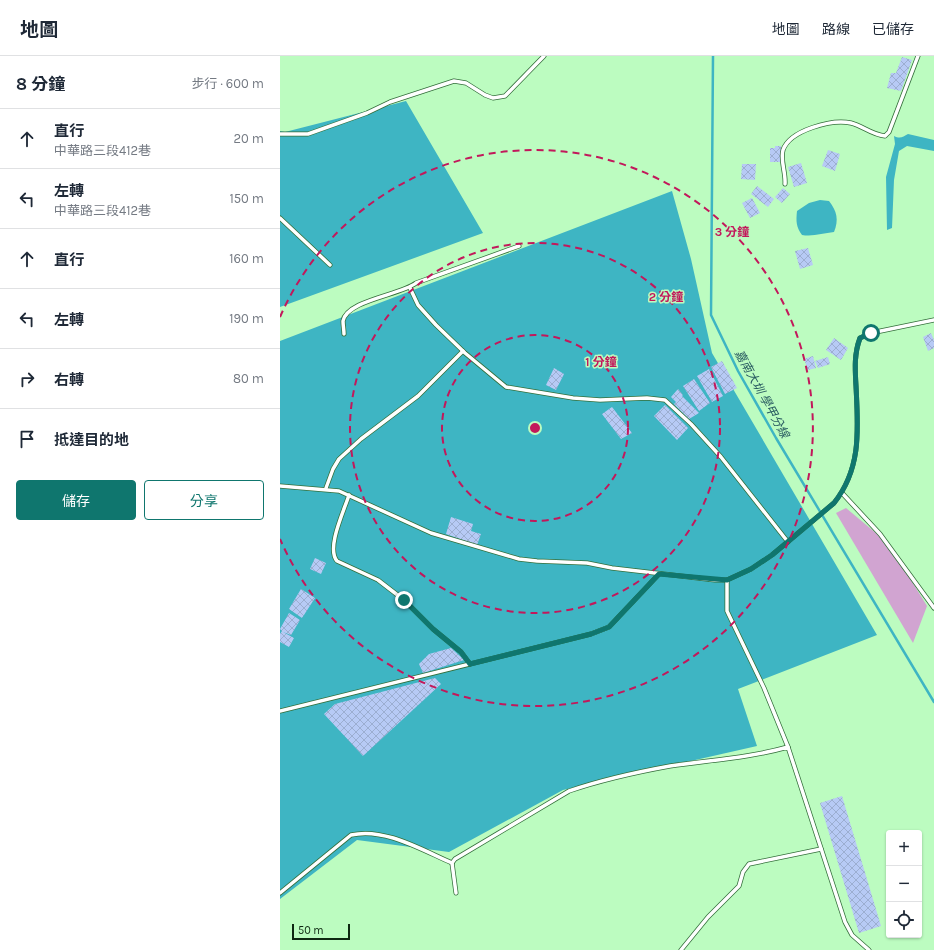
<!DOCTYPE html>
<html lang="zh-TW">
<head>
<meta charset="utf-8">
<style>
	body { margin:0; font-family:Karla,"Noto Sans TC",sans-serif; background:#f2f2f3; color:#1f2937 }
	.controls { position:absolute; right:12px; bottom:12px; display:grid; overflow:hidden; border-radius:4px; box-shadow:0 1px 3px #0004 }
	.controls button { width:36px; height:36px; display:grid; place-items:center; padding:0; border:0; border-bottom:1px solid #e0e1e3; background:#fff; color:#1f2937; font:20px sans-serif }
	.scale { position:absolute; left:12px; bottom:10px; width:58px; box-sizing:border-box; padding-left:4px; border:2px solid #0e2711; border-top:0; font-size:11px; line-height:14px; white-space:nowrap; color:#0e2711; -webkit-text-stroke:3px #bcfcc0; paint-order:stroke }
	.stop { position:absolute; width:12px; height:12px; margin:-9px; border:3px solid #0f766e; border-radius:50%; background:#fff }
	.stop.end { background:#0f766e; border-color:#fff; box-shadow:0 1px 4px #0008 }
	.list { margin:0; padding:0; list-style:none }
	h2 { display:flex; justify-content:space-between; align-items:center; height:52px; margin:0; padding:0 16px; font-size:17px }
	h2 small { font-size:13px; font-weight:400; color:#747a83 }
	.list li { display:grid; grid-template-columns:26px 1fr auto; gap:12px; align-items:center; box-sizing:border-box; height:60px; padding:0 16px; border-top:1px solid #e0e1e3 }
	.list b { display:block; font-size:15px; white-space:nowrap }
	.list p { margin:0; font-size:13px; white-space:nowrap; color:#747a83 }
	.list em { font-size:13px; font-style:normal; color:#747a83 }
	.actions { display:flex; gap:8px; padding:12px 16px }
	.actions a { flex:1; padding:9px 0; border:1px solid #0f766e; border-radius:4px; text-align:center; font-size:14px; color:#0f766e }
	.actions .main { background:#0f766e; color:#fff }
	.icon { flex:none; width:22px; height:22px; fill:none; stroke:currentColor; stroke-width:2; stroke-linecap:round; stroke-linejoin:round }
	.map { position:relative; flex:none; width:654px; height:894px; overflow:hidden }
	header { display:flex; align-items:center; gap:24px; box-sizing:border-box; height:56px; padding:0 20px; background:#fff; border-bottom:1px solid #e0e1e3 }
	header strong { font-size:19px }
	nav { display:flex; gap:22px; margin-inline-start:auto; font-size:14px }
	main { display:flex }
	aside { flex:1; background:#fff }
	.map>svg:first-child { display:block }
	.green { fill:#d1a4d1 }
	.water { fill:#3eb5c3 }
	.lines { fill:none; stroke-linecap:round; stroke-linejoin:round }
	.stream { stroke:#3eb5c3; stroke-width:2.5 }
	.building { fill:url(#building-cross-hatch) }
	.service-casing { stroke:#336e3a; stroke-width:5 }
	.service { stroke:#fff; stroke-width:3.5 }
	.route { stroke:#0f766e; stroke-width:5 }
	.ring { fill:none; stroke:#c2185b; stroke-width:2; stroke-dasharray:7 5 }
	.labels { text-anchor:middle; stroke-width:3; stroke-linejoin:round; paint-order:stroke }
	.water-label { font-size:12px; font-style:italic; fill:#295b61; stroke:#bcfcc0 }
	.centre { fill:#c2185b; stroke:#bcfcc0; stroke-width:2 }
	.ring-label { font-size:12px; text-anchor:middle; font-weight:bold; fill:#c2185b; stroke:#bcfcc0; stroke-width:3; stroke-linejoin:round; paint-order:stroke }
</style>
</head>
<body>
<header>
<strong>地圖</strong>
<nav><a>地圖</a><a>路線</a><a>已儲存</a></nav>
</header>
<main>
<aside>
<h2>8 分鐘<small>步行 · 600 m</small></h2>
<ul class="list">
<li><svg class="icon" aria-label="ahead" viewBox="0 0 24 24"><path d="M12 20V5M6 11l6-6 6 6"/></svg><div><b>直行</b><p>中華路三段412巷</p></div><em>20 m</em></li>
<li><svg class="icon" aria-label="left" viewBox="0 0 24 24"><path d="M17 20v-9H6M10 6l-5 5 5 5"/></svg><div><b>左轉</b><p>中華路三段412巷</p></div><em>150 m</em></li>
<li><svg class="icon" aria-label="ahead" viewBox="0 0 24 24"><path d="M12 20V5M6 11l6-6 6 6"/></svg><div><b>直行</b></div><em>160 m</em></li>
<li><svg class="icon" aria-label="left" viewBox="0 0 24 24"><path d="M17 20v-9H6M10 6l-5 5 5 5"/></svg><div><b>左轉</b></div><em>190 m</em></li>
<li><svg class="icon" aria-label="right" viewBox="0 0 24 24"><path d="M7 20v-9h11M14 6l5 5-5 5"/></svg><div><b>右轉</b></div><em>80 m</em></li>
<li><svg class="icon" aria-label="arrive" viewBox="0 0 24 24"><path d="M6 21V4h12l-3 4 3 4H6"/></svg><div><b>抵達目的地</b></div></li>
</ul>
<div class="actions"><a class="main">儲存</a><a>分享</a></div>
</aside>
<div class="map">
<svg width="654" height="894" viewBox="0 0 654 894">
	<defs>
		<pattern id="building-cross-hatch" width="8" height="8" patternUnits="userSpaceOnUse"><rect width="8" height="8" fill="#b7caf5"/><path d="M0 0l8 8M0 8l8-8" fill="none" stroke="#9caed1"/></pattern>
	</defs>
	<rect width="100%" height="100%" fill="#bcfcc0"/>
	<!-- green -->
	<polygon class="green" points="566,452 609,488 647,550 633,587 556,457"/>
	<!-- water -->
	<g class="water">
		<polygon points="126,45 203,177 0,251 0,75 5,76"/>
		<path d="M628 78 654 84V95L627 90 619 95 614 124 612 172 607 174 606 121 615 88 614 80C620 83 623 81 628 78Z"/>
		<polygon points="392,135 411,203 432,297 597,579 458,633 477,690 283,734 169,796 77,784 0,843 0,285"/>
		<path d="M540 144 549 145C557 155 559 164 554 176 543 177 533 181 522 179 516 171 516 165 517 155L529 147Z"/>
	</g>
	<g class="lines">
		<!-- stream -->
		<polyline class="stream" points="433,0 431,259 458,315 496,382 654,646"/>
	</g>
	<!-- building -->
	<g class="building">
		<polygon points="622,1 632,4 621,35 607,32 611,17 616,17"/>
		<polygon points="495,90 501,90 501,106 490,106 490,92 495,92"/>
		<polygon points="548,94 560,98 555,115 542,110"/>
		<polygon points="521,107 527,127 514,131 508,111"/>
		<polygon points="462,108 476,108 475,124 461,123"/>
		<polygon points="477,130 494,143 488,151 471,138"/>
		<polygon points="503,132 510,138 502,147 495,141"/>
		<polygon points="472,142 480,157 470,162 462,147"/>
		<polygon points="528,192 533,209 520,213 515,195"/>
		<polygon points="651,277 654,284 654,292 648,295 643,281"/>
		<polygon points="554,282 568,292 561,304 546,294"/>
		<polygon points="533,300 536,312 528,314 524,303"/>
		<polygon points="548,301 550,308 538,312 535,305"/>
		<polygon points="442,305 457,332 445,338 431,311"/>
		<polygon points="274,312 284,318 276,334 266,329"/>
		<polygon points="429,313 443,340 432,346 417,320"/>
		<polygon points="414,323 430,347 419,355 403,330"/>
		<polygon points="398,333 403,339 402,340 419,357 409,363 394,348 396,346 391,341"/>
		<polygon points="385,349 408,372 397,384 374,360"/>
		<polygon points="332,351 352,377 341,383 322,358"/>
		<polygon points="171,461 193,468 191,475 201,478 197,489 166,478"/>
		<polygon points="35,502 46,507 41,518 30,513"/>
		<polygon points="21,533 35,542 22,562 9,553"/>
		<polygon points="9,557 20,564 11,579 3,576 14,582 9,591 0,586 0,578 2,575 0,573"/>
		<polygon points="171,592 184,604 143,617 139,608 149,598"/>
		<polygon points="155,622 161,628 83,700 44,658 55,648"/>
		<polygon points="562,740 601,870 579,877 540,747"/>
	</g>
	<g class="lines">
		<!-- service casing -->
		<g class="service-casing">
			<g id="service">
				<polyline points="0,78 28,78 87,57 110,46 174,25 186,27 205,39 213,42 225,40 264,0"/>
				<path d="M505 128C506 117 500 104 503 94 510 74 552 63 571 67 583 70 592 79 605 80L609 76 638 0"/>
				<polyline points="0,162 50,209"/>
				<polyline points="130,232 138,249 156,269 185,297 226,331 293,342 320,344 367,342 385,344 411,368 441,401 508,486"/>
				<path d="M64 278C64 274 63 269 63 265 67 244 121 239 136 227L239 190"/>
				<path d="M0 430 59 435 151 477 239 503 257 505 307 507 332 512 435 524H447L471 513 492 499 554 447C582 412 578 372 576 330 575 313 574 298 580 282L591 277 654 264"/>
				<polyline points="46,432 53,413 59,403 81,383 138,340 183,295"/>
				<polyline points="562,437 600,478 654,552"/>
				<path d="M69 439C64 455 46 492 57 505L98 524 124 544 153 573 181 596 190 608"/>
				<polyline points="447,524 447,555 484,632 508,691"/>
				<polyline points="0,655 311,578 329,571 379,518"/>
				<path d="M0 837 71 779C104 771 142 794 172 807"/>
				<path d="M176 837 172 807 175 803 289 735C321 724 357 716 390 710 429 704 469 702 508 691L565 866 572 879 589 894"/>
				<polyline points="401,894 428,861 459,830 463,816 469,808 541,793"/>
			</g>
		</g>
		<!-- service -->
		<use href="#service" class="service"/>
	</g>
	<g class="lines">
		<!-- route -->
		<path class="route" d="M124 544 153 573 181 596 190 608 311 578 329 571 379 518 447 524 471 513 492 499 554 447C582 412 578 372 576 330 575 313 574 298 580 282L591 277"/>
	</g>
	<!-- distance rings -->
	<g class="ring">
		<circle cx="255" cy="372" r="93"/>
		<circle cx="255" cy="372" r="185"/>
		<path d="M0 261A278 278 0 1 1 0 483"/>
	</g>
	<g class="labels">
		<!-- water labels -->
		<g class="water-label">
			<text transform="translate(482 338) rotate(61)" y="4">嘉南大圳 學甲分線</text>
		</g>
	</g>
	<circle cx="255" cy="372" r="6" class="centre"/>
	<g class="ring-label">
		<text x="452" y="180">3 分鐘</text>
		<text x="386" y="245">2 分鐘</text>
		<text x="321" y="310">1 分鐘</text>
	</g>
</svg>
<div class="controls">
<button>+</button>
<button>−</button>
<button><svg class="icon" aria-label="locate" viewBox="0 0 24 24"><circle cx="12" cy="12" r="6"/><path d="M12 2v4M12 18v4M2 12h4M18 12h4"/></svg></button>
</div>
<div class="scale">50 m</div>
<div class="stop" style="left:591px;top:277px"></div>
<div class="stop end" style="left:124px;top:544px"></div>
</div>
</main>
</body>
</html>
